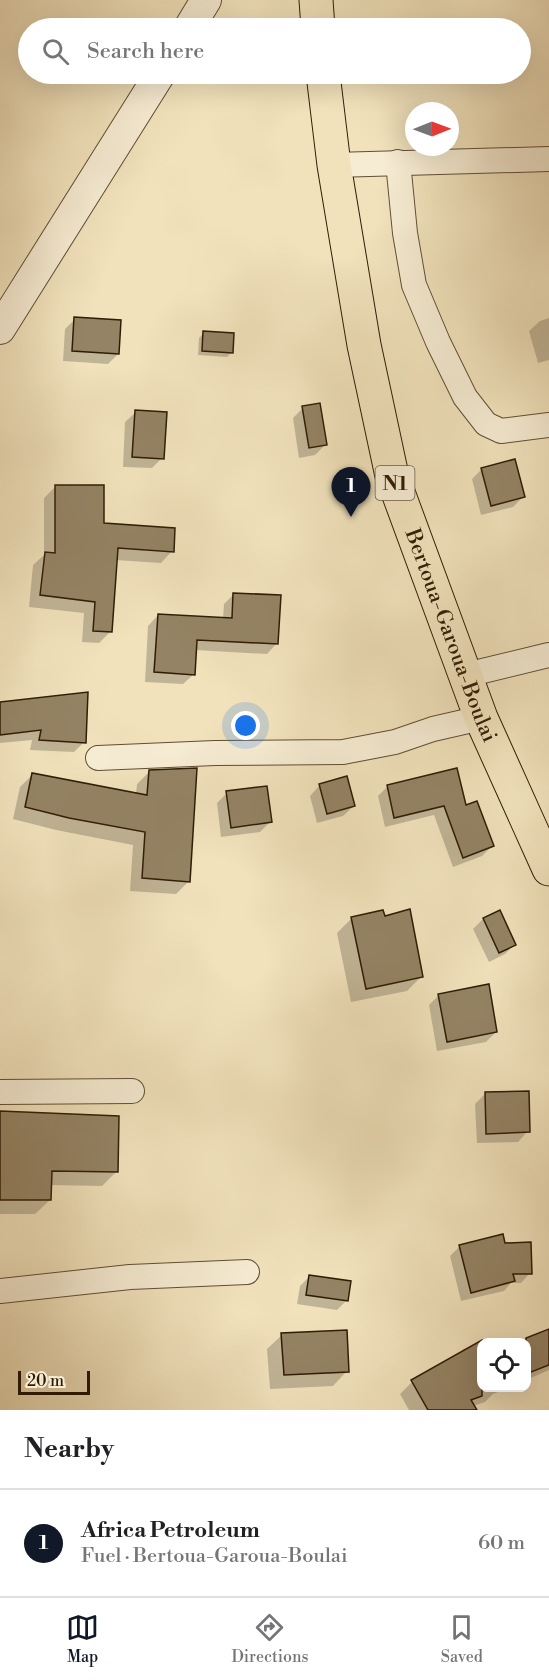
<!DOCTYPE html>
<html lang="en">
<head>
<meta charset="utf-8">
<style>
	body { margin:0; font-family:"Libre Bodoni",serif; background:#f2f2f2; color:#202124 }
	.controls { position:absolute; right:18px; bottom:18px; display:grid; overflow:hidden; border-radius:12px; box-shadow:0 6px 24px #0002 }
	.controls button { width:54px; height:54px; display:grid; place-items:center; padding:0; border:0; border-bottom:2px solid #e0e0e0; background:#fff; color:#202124; font:30px sans-serif }
	.compass { position:absolute; left:405px; top:102px; width:54px; height:54px; border-radius:50%; background:#fff; box-shadow:0 6px 24px #0002; rotate:89deg }
	.scale { position:absolute; left:18px; bottom:15px; width:72px; box-sizing:border-box; padding-left:6px; border:3px solid #301c05; border-top:0; font-size:16px; line-height:21px; white-space:nowrap; color:#301c05; -webkit-text-stroke:4px #f6ecd3; paint-order:stroke }
	.you { position:absolute; left:246px; top:726px; width:21px; height:21px; margin:-15px; border:4px solid #fff; border-radius:50%; background:#1a73e8; box-shadow:0 0 0 9px #1a73e833 }
	.badge { display:grid; place-items:center; width:39px; height:39px; border-radius:50%; background:#111827; color:#fff; font-size:20px; font-weight:700 }
	.pin { position:absolute; translate:-50% -50px; filter:drop-shadow(0 2px 3px #0008) }
	.pin::after { content:''; position:absolute; top:32px; width:21px; height:18px; background:inherit; clip-path:polygon(0 0,100% 0,50% 100%) }
	.list { margin:0; padding:0; list-style:none }
	h2 { display:flex; justify-content:space-between; align-items:center; height:78px; margin:0; padding:0 24px; font-size:26px }
	h2 small { font-size:20px; font-weight:400; color:#757577 }
	.list li { display:grid; grid-template-columns:39px 1fr auto; gap:18px; align-items:center; box-sizing:border-box; height:108px; padding:0 24px; border-top:2px solid #e0e0e0 }
	.list b { display:block; font-size:22px; white-space:nowrap }
	.list p { margin:0; font-size:20px; white-space:nowrap; color:#757577 }
	.list em { font-size:20px; font-style:normal; color:#757577 }
	.icon { flex:none; width:33px; height:33px; fill:none; stroke:currentColor; stroke-width:2; stroke-linecap:round; stroke-linejoin:round }
	.map { position:relative; flex:none; width:549px; height:1410px; overflow:hidden }
	.search { position:absolute; background:#fff; box-shadow:0 6px 24px #0002; left:18px; right:18px; top:18px; height:66px; display:flex; align-items:center; gap:15px; box-sizing:border-box; padding:0 21px; border-radius:33px; color:#757577; font-size:22px }
	.sheet { height:186px; background:#fff }
	nav { display:flex; justify-content:space-around; align-items:center; box-sizing:border-box; height:84px; border-top:2px solid #e0e0e0; background:#fff; font-size:16px; color:#757577 }
	nav a { display:grid; justify-items:center; gap:3px }
	nav .on { color:#111827 }
	.map>svg:first-child { display:block }
	.shadow { fill:#0003 }
	.building { fill:#948364; stroke:#301c05; stroke-width:1.5 }
	.lines { fill:none; stroke-linecap:round; stroke-linejoin:round }
	.minor-casing { stroke:#604e33; stroke-width:26 }
	.tertiary-casing { stroke:#604e33; stroke-width:32 }
	.trunk-casing { stroke:#301c05; stroke-width:35 }
	.minor { stroke:#f6ecd3; stroke-width:24 }
	.tertiary { stroke:#f6ecd3; stroke-width:30 }
	.trunk { stroke:#f1e2bc; stroke-width:33 }
	.labels { text-anchor:middle; stroke-width:4.5; stroke-linejoin:round; paint-order:stroke }
	.shield { fill:#f6ecd3; stroke:#6b5a43; stroke-width:1.5 }
	.shield-label { font-size:20px; font-weight:bold; fill:#301c05 }
	.street-label { font-size:21px; fill:#301c05; stroke:#f6ecd3 }
</style>
</head>
<body>
<div class="map">
<svg width="549" height="1410" viewBox="0 0 549 1410">
	<rect width="100%" height="100%" fill="#f1e2bc"/>
	<filter id="stains"><feTurbulence type="fractalNoise" baseFrequency=".00333" numOctaves="4"/><feColorMatrix values="0 0 0 0 .2 0 0 0 0 .09 0 0 0 0 .02 0 0 0 .5 -.17"/></filter>
	<radialGradient id="worn" r=".72"><stop offset=".6" stop-color="#630" stop-opacity="0"/><stop offset="1" stop-color="#630" stop-opacity=".3"/></radialGradient>
	<!-- shadow -->
	<g class="shadow">
		<polygon points="549,318 549,360 538,363 529,331 540,321"/>
		<polygon points="75,319 118,354 108,364 63,361 65,329"/>
		<polygon points="204,333 232,352 227,357 198,355 199,338"/>
		<polygon points="303,408 325,445 315,455 299,458 293,418"/>
		<polygon points="136,412 162,458 152,468 123,467 125,422"/>
		<polygon points="482,469 523,497 513,507 481,515 472,479"/>
		<polygon points="56,486 102,525 172,551 161,563 115,560 111,631 99,643 82,642 84,613 29,607 33,565 44,555 44,498"/>
		<polygon points="234,594 277,643 267,654 195,650 194,674 183,684 145,682 148,626 158,615 223,619 224,604"/>
		<polygon points="0,704 84,742 74,752 30,750 32,740 0,743"/>
		<polygon points="149,772 189,881 176,894 130,891 133,845 56,830 13,819 20,787 33,774 136,794 137,784"/>
		<polygon points="320,785 354,806 343,816 317,823 310,796"/>
		<polygon points="388,786 465,807 492,846 482,856 453,867 434,815 385,827 378,796"/>
		<polygon points="227,793 270,822 260,832 221,837 217,803"/>
		<polygon points="352,918 422,976 407,991 351,1002 337,933"/>
		<polygon points="483,919 515,944 505,954 489,962 473,929"/>
		<polygon points="439,995 496,1032 486,1042 437,1051 429,1005"/>
		<polygon points="485,1094 528,1131 518,1142 477,1143 475,1104"/>
		<polygon points="0,1112 116,1172 102,1186 50,1185 50,1200 35,1214 0,1214"/>
		<polygon points="502,1236 504,1244 530,1273 521,1283 511,1283 504,1291 461,1301 450,1256 459,1247"/>
		<polygon points="310,1276 347,1300 337,1310 297,1304 300,1286"/>
		<polygon points="549,1330 549,1370 526,1380 526,1342 519,1342"/>
		<polygon points="282,1335 347,1371 333,1386 270,1389 267,1349"/>
		<polygon points="480,1343 482,1388 508,1388 493,1394 485,1402 473,1406 475,1410 409,1410 400,1394 412,1382 457,1356 464,1349"/>
	</g>
	<!-- building -->
	<g class="building">
		<polygon points="74,317 121,320 119,354 72,351"/>
		<polygon points="203,331 234,333 233,353 202,351"/>
		<polygon points="320,403 327,445 309,448 302,406"/>
		<polygon points="135,410 167,412 164,459 132,457"/>
		<polygon points="515,459 525,497 491,506 481,468"/>
		<polygon points="55,485 104,485 104,523 175,528 174,552 118,548 112,632 93,631 95,602 40,595 45,552 55,553"/>
		<polygon points="233,593 281,595 278,644 197,640 195,675 154,672 158,614 232,618"/>
		<polygon points="88,692 86,743 39,740 41,730 0,735 0,702"/>
		<polygon points="197,768 190,882 142,878 145,832 69,818 25,807 32,773 147,795 149,770"/>
		<polygon points="457,768 466,805 477,801 494,846 463,858 444,806 394,818 387,785"/>
		<polygon points="347,776 355,806 327,814 319,784"/>
		<polygon points="267,786 272,822 231,828 226,791"/>
		<polygon points="410,909 423,977 366,989 351,917 383,910 385,916"/>
		<polygon points="500,910 516,945 499,953 483,918"/>
		<polygon points="489,984 497,1032 447,1042 438,994"/>
		<polygon points="529,1091 530,1132 486,1134 485,1092"/>
		<polygon points="0,1111 119,1116 118,1172 52,1171 51,1200 0,1200"/>
		<polygon points="503,1234 505,1243 531,1242 532,1274 513,1274 515,1281 471,1293 459,1245"/>
		<polygon points="309,1275 351,1281 348,1301 306,1295"/>
		<polygon points="549,1329 549,1365 526,1374 526,1338"/>
		<polygon points="347,1330 349,1372 284,1375 281,1333"/>
		<polygon points="482,1340 482,1396 471,1400 477,1410 428,1410 411,1380"/>
	</g>
	<g class="lines">
		<!-- minor casing -->
		<g class="minor-casing">
			<g id="minor">
				<polyline points="398,162 405,233 414,285 438,342 465,397 486,424 501,431 549,425"/>
				<polyline points="334,165 549,159"/>
				<polyline points="466,675 549,655"/>
				<polyline points="98,758 215,753 343,752 395,742 433,729 481,718"/>
				<polyline points="0,1092 132,1091"/>
				<polyline points="0,1291 130,1277 247,1272"/>
			</g>
		</g>
		<!-- tertiary casing -->
		<g class="tertiary-casing">
			<g id="tertiary">
				<polyline points="189,28 206,0"/>
				<polyline points="0,329 160,74"/>
			</g>
		</g>
		<!-- trunk casing -->
		<g class="trunk-casing">
			<g id="trunk">
				<polyline points="316,0 318,28"/>
				<path id="s1" d="M323 74 334 165 364 345 392 476 481 718 549 869"/>
			</g>
		</g>
		<!-- minor -->
		<use href="#minor" class="minor"/>
		<!-- tertiary -->
		<use href="#tertiary" class="tertiary"/>
		<!-- trunk -->
		<use href="#trunk" class="trunk"/>
	</g>
	<g class="labels">
		<!-- shield labels -->
		<rect class="shield" x="375.5" y="466" width="39" height="34" rx="4.5"/>
		<g class="shield-label">
			<text x="395" y="490">N1</text>
		</g>
		<!-- street labels -->
		<g class="street-label">
			<text dy="7" stroke="none"><textPath href="#s1" startOffset="578">Bertoua-Garoua-Boulai</textPath></text>
		</g>
	</g>
	<rect width="100%" height="100%" filter="url(#stains)"/>
	<rect width="100%" height="100%" fill="url(#worn)"/>
</svg>
<div class="controls">
<button><svg class="icon" aria-label="locate" viewBox="0 0 24 24"><circle cx="12" cy="12" r="6"/><path d="M12 2v4M12 18v4M2 12h4M18 12h4"/></svg></button>
</div>
<svg class="compass" viewBox="-18 -18 36 36"><path d="M0-13l5 13h-10z" fill="#e53935"/><path d="M0 13l5-13h-10z" fill="#757577"/></svg>
<div class="scale">20 m</div>
<div class="you"></div>
<div class="pin badge" style="left:351px;top:517px">1</div>
<div class="search"><svg class="icon" aria-label="search" viewBox="0 0 24 24"><circle cx="10" cy="10" r="6"/><path d="M15 15l6 6"/></svg>Search here</div>
</div>
<section class="sheet">
<h2>Nearby<small></small></h2>
<ul class="list">
<li><span class="badge">1</span><div><b>Africa Petroleum</b><p>Fuel · Bertoua-Garoua-Boulai</p></div><em>60 m</em></li>
</ul>
</section>
<nav>
<a class="on"><svg class="icon" aria-label="map" viewBox="0 0 24 24"><path d="M3 6l6-2 6 2 6-2v14l-6 2-6-2-6 2zM9 4v14M15 6v14"/></svg>Map</a>
<a><svg class="icon" aria-label="directions" viewBox="0 0 24 24"><path d="M12 3l9 9-9 9-9-9zM9 14v-3h6M13 9l2 2-2 2"/></svg>Directions</a>
<a><svg class="icon" aria-label="saved" viewBox="0 0 24 24"><path d="M7 4h10v16l-5-4-5 4z"/></svg>Saved</a>
</nav>
</body>
</html>
